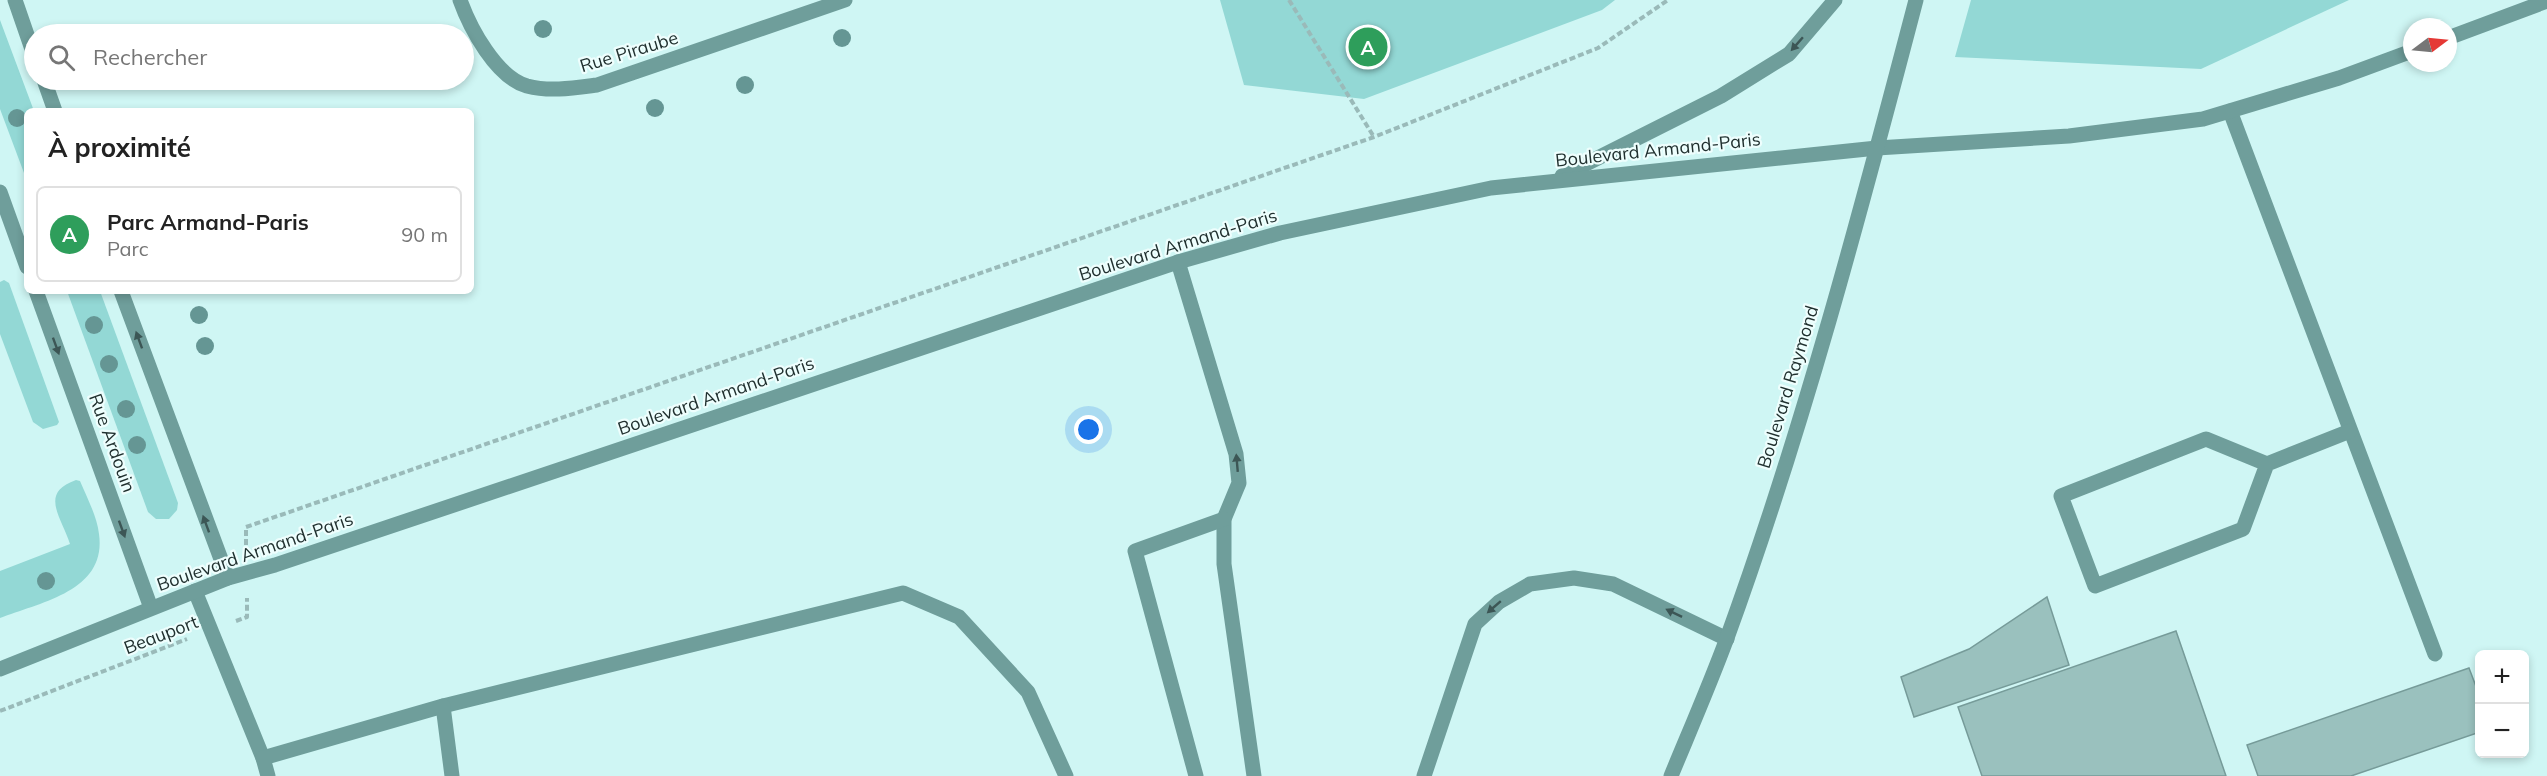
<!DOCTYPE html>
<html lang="fr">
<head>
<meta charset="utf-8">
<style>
	body { margin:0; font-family:Mulish,sans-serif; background:#f6f6f6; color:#222 }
	.controls { position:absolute; right:18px; bottom:18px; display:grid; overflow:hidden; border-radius:9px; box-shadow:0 3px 9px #0003 }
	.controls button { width:54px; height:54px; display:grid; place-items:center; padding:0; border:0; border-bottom:2px solid #e0e0e0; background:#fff; color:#222; font:30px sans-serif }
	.compass { position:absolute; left:2403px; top:18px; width:54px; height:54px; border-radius:50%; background:#fff; box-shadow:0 3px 9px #0003; rotate:74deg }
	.you { position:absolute; left:1089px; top:430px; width:21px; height:21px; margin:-15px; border:4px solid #fff; border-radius:50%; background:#1a73e8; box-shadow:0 0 0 9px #1a73e833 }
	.badge { display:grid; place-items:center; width:39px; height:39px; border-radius:50%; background:#894123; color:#fff; font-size:20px; font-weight:700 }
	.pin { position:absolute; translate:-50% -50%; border:3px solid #fff; box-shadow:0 2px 6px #0006 }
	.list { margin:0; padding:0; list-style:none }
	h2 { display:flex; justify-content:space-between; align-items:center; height:78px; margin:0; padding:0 24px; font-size:26px }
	h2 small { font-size:20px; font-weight:400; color:#767676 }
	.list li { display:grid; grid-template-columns:39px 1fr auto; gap:18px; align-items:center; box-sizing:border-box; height:96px; margin:0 12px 12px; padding:0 12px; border:2px solid #e0e0e0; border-radius:9px }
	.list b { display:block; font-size:22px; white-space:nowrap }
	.list p { margin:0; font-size:20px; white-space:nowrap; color:#767676 }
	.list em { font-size:20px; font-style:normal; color:#767676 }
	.icon { flex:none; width:33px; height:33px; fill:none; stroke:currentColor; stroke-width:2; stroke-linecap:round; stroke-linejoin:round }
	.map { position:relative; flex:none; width:2547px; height:776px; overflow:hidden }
	.search { position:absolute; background:#fff; box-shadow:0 3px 9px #0003; left:24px; top:24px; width:450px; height:66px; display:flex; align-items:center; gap:15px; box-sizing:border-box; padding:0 21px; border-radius:33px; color:#767676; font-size:22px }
	.panel { position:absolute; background:#fff; box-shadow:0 3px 9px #0003; left:24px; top:108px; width:450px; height:186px; border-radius:9px }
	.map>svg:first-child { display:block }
	.green { fill:#93d8d5 }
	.building { fill:#9ac1be; stroke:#769b99; stroke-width:1.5 }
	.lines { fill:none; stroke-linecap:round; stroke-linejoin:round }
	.path { stroke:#9abab9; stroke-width:4; stroke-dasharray:6 3; stroke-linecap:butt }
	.service { stroke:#6f9e9b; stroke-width:15 }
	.minor { stroke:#6f9e9b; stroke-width:15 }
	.tertiary { stroke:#6f9e9b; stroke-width:15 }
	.tree { fill:#659694 }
	.oneway { fill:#3c5655 }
	.labels { text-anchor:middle; stroke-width:4.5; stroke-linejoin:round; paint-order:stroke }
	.street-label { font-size:18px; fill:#20302f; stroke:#eefefd }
</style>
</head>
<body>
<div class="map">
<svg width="2547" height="776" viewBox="0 0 2547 776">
	<rect width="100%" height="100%" fill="#cff6f4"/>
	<!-- green -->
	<g class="green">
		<polygon points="1220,0 1615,0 1602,10 1364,99 1244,85"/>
		<polygon points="1971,0 2349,0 2201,69 1955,57"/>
		<polygon points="0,20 34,111 27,111 27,181 0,109"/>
		<polygon points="4,280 9,283 59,422 57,425 43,429 33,422 0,334 0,282"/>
		<polygon points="67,291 100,291 178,503 177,510 169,519 156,519 148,512"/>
		<path d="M76 480 80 481C87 498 97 516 99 534 107 591 41 602 0 618V571L70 544C61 516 39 493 76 480Z"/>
	</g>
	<!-- building -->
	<g class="building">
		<polygon points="2047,597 2069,665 1914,717 1901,677 1969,649"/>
		<polygon points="2176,631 2226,776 1982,776 1958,707"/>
		<polygon points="2469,668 2480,697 2480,732 2351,776 2258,776 2247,745"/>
	</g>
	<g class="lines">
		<!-- path -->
		<g class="path">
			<polyline points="1289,0 1374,137"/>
			<polyline points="246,545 246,527 1374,137 1598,48 1668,0"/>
			<polyline points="236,621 247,617 247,598"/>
			<polyline points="0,711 187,639"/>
		</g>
		<!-- service -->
		<g class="service">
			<polyline points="2230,111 2435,654"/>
			<polyline points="1178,262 1236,454 1239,483 1224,519 1224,564 1254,776"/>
			<polyline points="2267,464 2243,529 2095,586 2061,496 2206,439 2267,464 2350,431"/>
			<polyline points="195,591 263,758"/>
			<polyline points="443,706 903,593 959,617 1028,692 1066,776"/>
			<polyline points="268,776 263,758 443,706 452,776"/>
			<polyline points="1196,776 1135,551 1224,519"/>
			<polyline points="1424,776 1475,624 1499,602 1530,584 1574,578 1613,584 1727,639"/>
		</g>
		<!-- minor -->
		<g class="minor">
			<polyline points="15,0 34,55"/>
			<path d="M460 0C470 28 496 77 527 86 550 92 574 88 597 85L845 0"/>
			<polyline points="2448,38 2547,1"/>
			<polyline points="44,80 55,111"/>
			<polyline points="1877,148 2069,136 2203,119 2339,78 2412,51"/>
			<polyline points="0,192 27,267"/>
			<polyline points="36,291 151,608"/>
			<polyline points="121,291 228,578"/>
		</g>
		<!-- tertiary -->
		<g class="tertiary">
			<polyline points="1562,176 1721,96 1789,54 1835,0"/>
			<polyline points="0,669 228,578 275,565 1178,262 1280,233 1491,188 1877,148"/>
			<path d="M1671 776C1690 730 1710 684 1727 638 1803 429 1860 214 1916 0"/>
		</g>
	</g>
	<!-- trees -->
	<g class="tree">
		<circle cx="543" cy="29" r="9"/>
		<circle cx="842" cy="38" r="9"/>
		<circle cx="745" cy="85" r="9"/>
		<circle cx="655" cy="108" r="9"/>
		<circle cx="17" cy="118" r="9"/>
		<circle cx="199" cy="315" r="9"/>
		<circle cx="94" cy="325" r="9"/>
		<circle cx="205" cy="346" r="9"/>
		<circle cx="109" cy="364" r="9"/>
		<circle cx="126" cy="409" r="9"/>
		<circle cx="137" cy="445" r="9"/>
		<circle cx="46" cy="581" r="9"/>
	</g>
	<!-- one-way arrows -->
	<defs><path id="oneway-solid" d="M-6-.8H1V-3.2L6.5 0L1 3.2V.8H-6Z" transform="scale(1.5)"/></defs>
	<g class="oneway">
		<use href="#oneway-solid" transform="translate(1797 44) rotate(131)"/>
		<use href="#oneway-solid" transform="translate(139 340) rotate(-110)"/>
		<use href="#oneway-solid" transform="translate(56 346) rotate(70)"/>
		<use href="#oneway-solid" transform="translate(1237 463) rotate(-95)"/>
		<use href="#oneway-solid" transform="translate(206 524) rotate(-110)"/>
		<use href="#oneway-solid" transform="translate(122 529) rotate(70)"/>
		<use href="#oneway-solid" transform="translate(1494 607) rotate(139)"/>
		<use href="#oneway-solid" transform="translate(1674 613) rotate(-154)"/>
	</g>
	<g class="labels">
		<!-- street labels -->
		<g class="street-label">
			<text transform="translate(629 52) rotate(-17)" y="6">Rue Piraube</text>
			<text transform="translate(1658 150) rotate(-6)" y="6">Boulevard Armand-Paris</text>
			<text transform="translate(1178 245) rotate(-17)" y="6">Boulevard Armand-Paris</text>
			<text transform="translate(1788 387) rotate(-73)" y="6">Boulevard Raymond</text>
			<text transform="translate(716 396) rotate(-19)" y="6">Boulevard Armand-Paris</text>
			<text transform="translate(112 443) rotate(70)" y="6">Rue Ardouin</text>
			<text transform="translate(255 552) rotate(-19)" y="6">Boulevard Armand-Paris</text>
			<text transform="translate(161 635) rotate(-21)" y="6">Beauport</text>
		</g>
	</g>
</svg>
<div class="controls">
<button>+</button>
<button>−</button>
</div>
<svg class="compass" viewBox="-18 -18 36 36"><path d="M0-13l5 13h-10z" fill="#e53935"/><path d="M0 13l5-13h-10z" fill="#767676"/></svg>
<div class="you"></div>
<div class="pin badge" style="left:1368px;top:47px;background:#2e9e5b">A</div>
<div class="search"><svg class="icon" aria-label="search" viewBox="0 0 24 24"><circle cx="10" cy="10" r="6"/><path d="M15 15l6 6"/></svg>Rechercher</div>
<section class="panel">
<h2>À proximité<small></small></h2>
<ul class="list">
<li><span class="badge" style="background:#2e9e5b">A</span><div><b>Parc Armand-Paris</b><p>Parc</p></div><em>90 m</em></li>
</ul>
</section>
</div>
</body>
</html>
